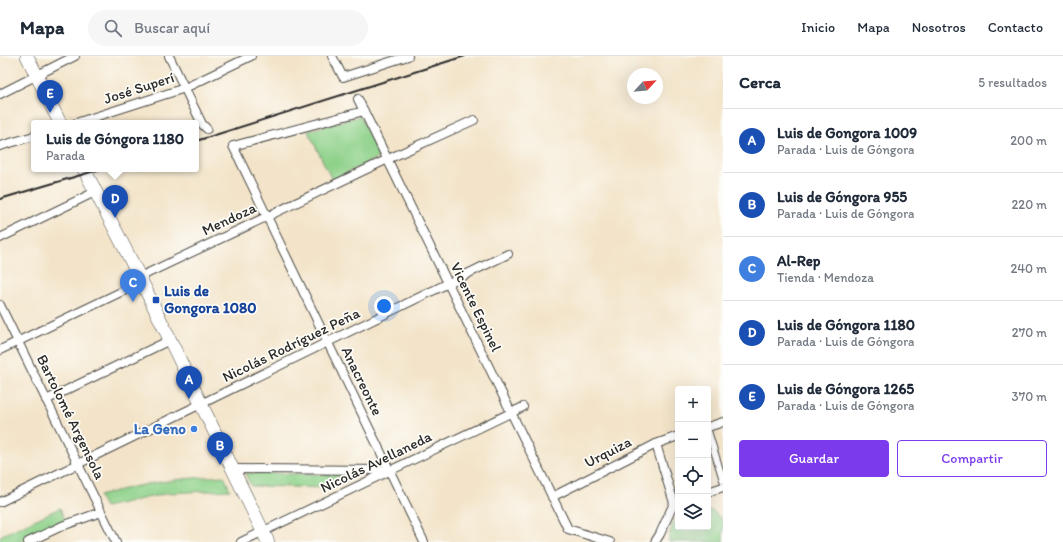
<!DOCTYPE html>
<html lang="es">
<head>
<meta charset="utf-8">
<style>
	body { margin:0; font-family:Itim,sans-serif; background:#f6f6f7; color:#1f2937 }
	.controls { position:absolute; right:12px; bottom:12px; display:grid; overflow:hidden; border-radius:4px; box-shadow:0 4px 16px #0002 }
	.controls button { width:36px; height:36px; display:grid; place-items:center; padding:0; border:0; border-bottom:1px solid #e0e1e3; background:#fff; color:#1f2937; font:20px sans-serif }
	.compass { position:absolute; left:627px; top:12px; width:36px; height:36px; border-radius:50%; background:#fff; box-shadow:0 4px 16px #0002; rotate:64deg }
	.you { position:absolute; left:384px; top:250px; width:14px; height:14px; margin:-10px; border:3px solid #fff; border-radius:50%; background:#1a73e8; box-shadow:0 0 0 6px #1a73e833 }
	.badge { display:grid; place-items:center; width:26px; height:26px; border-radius:50%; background:#7c3aed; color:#fff; font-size:13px; font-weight:700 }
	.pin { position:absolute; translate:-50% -33px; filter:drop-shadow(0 1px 2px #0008) }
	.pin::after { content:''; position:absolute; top:21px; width:14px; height:12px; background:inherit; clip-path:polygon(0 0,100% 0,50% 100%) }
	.popup { position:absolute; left:31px; top:64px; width:168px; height:52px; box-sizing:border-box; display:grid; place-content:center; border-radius:4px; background:#fff; filter:drop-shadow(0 1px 3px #0005); font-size:13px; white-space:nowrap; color:#747a83 }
	.popup b { font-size:15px; color:#1f2937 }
	.popup::after { content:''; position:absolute; left:50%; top:100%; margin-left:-8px; border:8px solid transparent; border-top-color:#fff }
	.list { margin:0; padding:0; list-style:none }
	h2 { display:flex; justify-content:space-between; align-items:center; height:52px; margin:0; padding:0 16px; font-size:17px }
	h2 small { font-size:13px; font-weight:400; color:#747a83 }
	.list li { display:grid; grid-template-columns:26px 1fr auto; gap:12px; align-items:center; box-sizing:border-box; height:64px; padding:0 16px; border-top:1px solid #e0e1e3 }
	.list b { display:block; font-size:15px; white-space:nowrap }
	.list p { margin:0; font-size:13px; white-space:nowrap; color:#747a83 }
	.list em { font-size:13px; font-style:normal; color:#747a83 }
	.actions { display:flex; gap:8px; padding:12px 16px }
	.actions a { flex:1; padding:9px 0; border:1px solid #7c3aed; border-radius:4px; text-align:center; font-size:14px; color:#7c3aed }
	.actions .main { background:#7c3aed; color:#fff }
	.icon { flex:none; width:22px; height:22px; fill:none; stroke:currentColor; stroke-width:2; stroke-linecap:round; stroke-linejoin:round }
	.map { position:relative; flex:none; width:723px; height:486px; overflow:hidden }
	header { display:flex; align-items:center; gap:24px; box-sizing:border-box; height:56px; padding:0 20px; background:#fff; border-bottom:1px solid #e0e1e3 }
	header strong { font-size:19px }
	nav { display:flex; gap:22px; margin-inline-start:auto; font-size:14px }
	.search { width:280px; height:36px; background:#f6f6f7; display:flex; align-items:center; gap:10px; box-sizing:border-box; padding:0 14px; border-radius:22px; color:#747a83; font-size:15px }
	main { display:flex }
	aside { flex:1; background:#fff }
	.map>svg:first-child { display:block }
	.green { fill:#8ed189; stroke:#5c7e5a }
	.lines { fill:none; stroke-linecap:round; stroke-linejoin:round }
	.pedestrian-casing { stroke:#494743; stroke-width:8 }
	.minor-casing { stroke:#494743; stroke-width:10 }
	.primary-casing { stroke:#494743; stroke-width:14 }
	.pedestrian { stroke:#fff; stroke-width:6 }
	.minor { stroke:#fff; stroke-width:8 }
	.primary { stroke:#fff; stroke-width:13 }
	.rail { stroke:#2b2b2b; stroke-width:2 }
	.transit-dot { fill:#1a4fb4; stroke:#fdfcf7; stroke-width:1.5 }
	.shop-dot { fill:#3f7fe0; stroke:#fdfcf7; stroke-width:1.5 }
	.labels { text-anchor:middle; stroke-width:3.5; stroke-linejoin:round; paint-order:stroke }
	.street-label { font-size:15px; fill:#2b2b2b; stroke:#fdfcf7 }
	.transit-label { font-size:15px; font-weight:bold; fill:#164399; stroke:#fdfcf7; text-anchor:start }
	.shop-label { font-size:15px; font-weight:bold; fill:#366cbe; stroke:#fdfcf7; text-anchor:end }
</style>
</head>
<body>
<header>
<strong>Mapa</strong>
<div class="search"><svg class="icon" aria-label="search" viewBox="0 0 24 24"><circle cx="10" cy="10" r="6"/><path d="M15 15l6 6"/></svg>Buscar aquí</div>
<nav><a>Inicio</a><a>Mapa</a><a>Nosotros</a><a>Contacto</a></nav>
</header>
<main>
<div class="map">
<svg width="723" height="486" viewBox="0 0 723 486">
	<rect width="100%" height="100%" fill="#fdfcf7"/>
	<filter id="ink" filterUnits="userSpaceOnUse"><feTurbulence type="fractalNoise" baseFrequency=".025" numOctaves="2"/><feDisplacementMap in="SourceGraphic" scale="8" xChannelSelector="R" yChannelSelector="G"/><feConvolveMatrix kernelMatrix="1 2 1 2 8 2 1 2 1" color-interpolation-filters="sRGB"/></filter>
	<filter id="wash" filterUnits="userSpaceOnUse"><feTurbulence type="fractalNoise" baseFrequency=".012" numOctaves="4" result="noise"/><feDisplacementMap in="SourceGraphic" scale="16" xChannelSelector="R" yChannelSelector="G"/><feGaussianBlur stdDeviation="0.9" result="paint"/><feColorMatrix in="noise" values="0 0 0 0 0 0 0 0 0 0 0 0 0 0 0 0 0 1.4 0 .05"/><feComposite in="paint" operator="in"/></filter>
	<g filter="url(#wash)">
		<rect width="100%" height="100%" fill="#f3e4c9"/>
		<!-- green -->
		<g class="green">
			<polygon points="360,60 379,101 332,124 308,75"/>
			<polygon points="245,417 358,419 329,432 251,430"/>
			<path d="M224 420 230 434 169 437 105 451 99 440C140 427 181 422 224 420Z"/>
			<polygon points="60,452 65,464 19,486 0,486 0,480"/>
			<path d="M708 454 712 455 723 464V486H669C669 477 671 469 678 462V471H708Z"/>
		</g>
	</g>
	<g filter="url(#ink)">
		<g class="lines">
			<!-- pedestrian casing -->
			<g class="pedestrian-casing">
				<polyline id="pedestrian" points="708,375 723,424"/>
			</g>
			<!-- minor casing -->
			<g class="minor-casing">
				<g id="minor">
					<polyline points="169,0 202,68 207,73"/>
					<polyline points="332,0 343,21 408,0"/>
					<polyline points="0,38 75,0"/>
					<polyline points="358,43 568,473 610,486"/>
					<polyline points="364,55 233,90 424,486"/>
					<polyline points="76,67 185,32 251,0"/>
					<polyline points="0,90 34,80"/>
					<polyline points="0,182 97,135"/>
					<polyline points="0,249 116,486"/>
					<polyline points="0,294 125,234 146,218 388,103 474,64"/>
					<polyline points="46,344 170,284"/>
					<polyline points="708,371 723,366"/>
					<polyline points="233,413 386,414"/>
					<polyline points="708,436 723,431"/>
					<polyline points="552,441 656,388 678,380"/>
					<polyline points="0,446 508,198"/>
					<polyline points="28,486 62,470 101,456"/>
					<polyline points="241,486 523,351"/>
					<polyline points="655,486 660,478 674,447 656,388"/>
				</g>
			</g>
			<!-- primary casing -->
			<g class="primary-casing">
				<g id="primary">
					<polyline points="27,0 60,67"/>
					<polyline points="84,113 140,222 268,486"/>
				</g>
			</g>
			<!-- pedestrian -->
			<use href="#pedestrian" class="pedestrian"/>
			<!-- minor -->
			<use href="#minor" class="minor"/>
			<!-- primary -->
			<use href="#primary" class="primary"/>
			<!-- rail -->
			<g class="rail">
				<polyline points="196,85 465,0"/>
				<polyline points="0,143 101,113"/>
			</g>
		</g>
	</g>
	<!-- markers -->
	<rect class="transit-dot" x="152" y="240" width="8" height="8" rx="2"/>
	<circle class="shop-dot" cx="194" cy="373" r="4"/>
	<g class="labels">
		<!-- street labels -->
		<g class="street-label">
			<text transform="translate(139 32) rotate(-18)" y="5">José Superí</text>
			<text transform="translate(229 163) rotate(-25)" y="5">Mendoza</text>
			<text transform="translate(476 251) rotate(64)" y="5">Vicente Espinel</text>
			<text transform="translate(291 289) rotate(-26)" y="5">Nicolás Rodríguez Peña</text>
			<text transform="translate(362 325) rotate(64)" y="5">Anacreonte</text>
			<text transform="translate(71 361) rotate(64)" y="5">Bartolomé Argensola</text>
			<text transform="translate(608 396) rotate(-27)" y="5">Urquiza</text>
			<text transform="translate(376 406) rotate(-26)" y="5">Nicolás Avellaneda</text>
		</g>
		<!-- transit labels -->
		<g class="transit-label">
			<text x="164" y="240">Luis de<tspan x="164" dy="17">Gongora 1080</tspan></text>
		</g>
		<!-- shop labels -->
		<g class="shop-label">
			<text x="186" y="378">La Geno</text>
		</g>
	</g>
</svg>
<div class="controls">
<button>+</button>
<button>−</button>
<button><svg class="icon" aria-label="locate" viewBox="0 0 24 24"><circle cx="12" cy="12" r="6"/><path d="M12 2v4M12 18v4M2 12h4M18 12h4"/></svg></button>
<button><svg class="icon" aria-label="layers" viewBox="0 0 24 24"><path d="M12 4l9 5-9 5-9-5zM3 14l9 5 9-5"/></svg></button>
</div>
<svg class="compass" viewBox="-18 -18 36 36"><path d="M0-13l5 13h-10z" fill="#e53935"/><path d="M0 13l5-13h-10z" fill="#747a83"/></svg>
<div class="you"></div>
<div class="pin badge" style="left:189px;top:343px;background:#1a4fb4">A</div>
<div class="pin badge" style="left:220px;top:409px;background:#1a4fb4">B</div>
<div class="pin badge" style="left:133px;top:246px;background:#3f7fe0">C</div>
<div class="pin badge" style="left:115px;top:162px;background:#1a4fb4">D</div>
<div class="popup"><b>Luis de Góngora 1180</b>Parada</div>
<div class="pin badge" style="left:50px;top:57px;background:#1a4fb4">E</div>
</div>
<aside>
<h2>Cerca<small>5 resultados</small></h2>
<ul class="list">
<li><span class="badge" style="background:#1a4fb4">A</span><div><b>Luis de Gongora 1009</b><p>Parada · Luis de Góngora</p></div><em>200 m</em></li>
<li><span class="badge" style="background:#1a4fb4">B</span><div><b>Luis de Góngora 955</b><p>Parada · Luis de Góngora</p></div><em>220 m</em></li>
<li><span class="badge" style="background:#3f7fe0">C</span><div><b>Al-Rep</b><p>Tienda · Mendoza</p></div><em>240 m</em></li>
<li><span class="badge" style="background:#1a4fb4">D</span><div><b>Luis de Góngora 1180</b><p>Parada · Luis de Góngora</p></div><em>270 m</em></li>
<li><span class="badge" style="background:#1a4fb4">E</span><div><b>Luis de Góngora 1265</b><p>Parada · Luis de Góngora</p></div><em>370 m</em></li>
</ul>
<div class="actions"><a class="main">Guardar</a><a>Compartir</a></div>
</aside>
</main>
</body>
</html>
